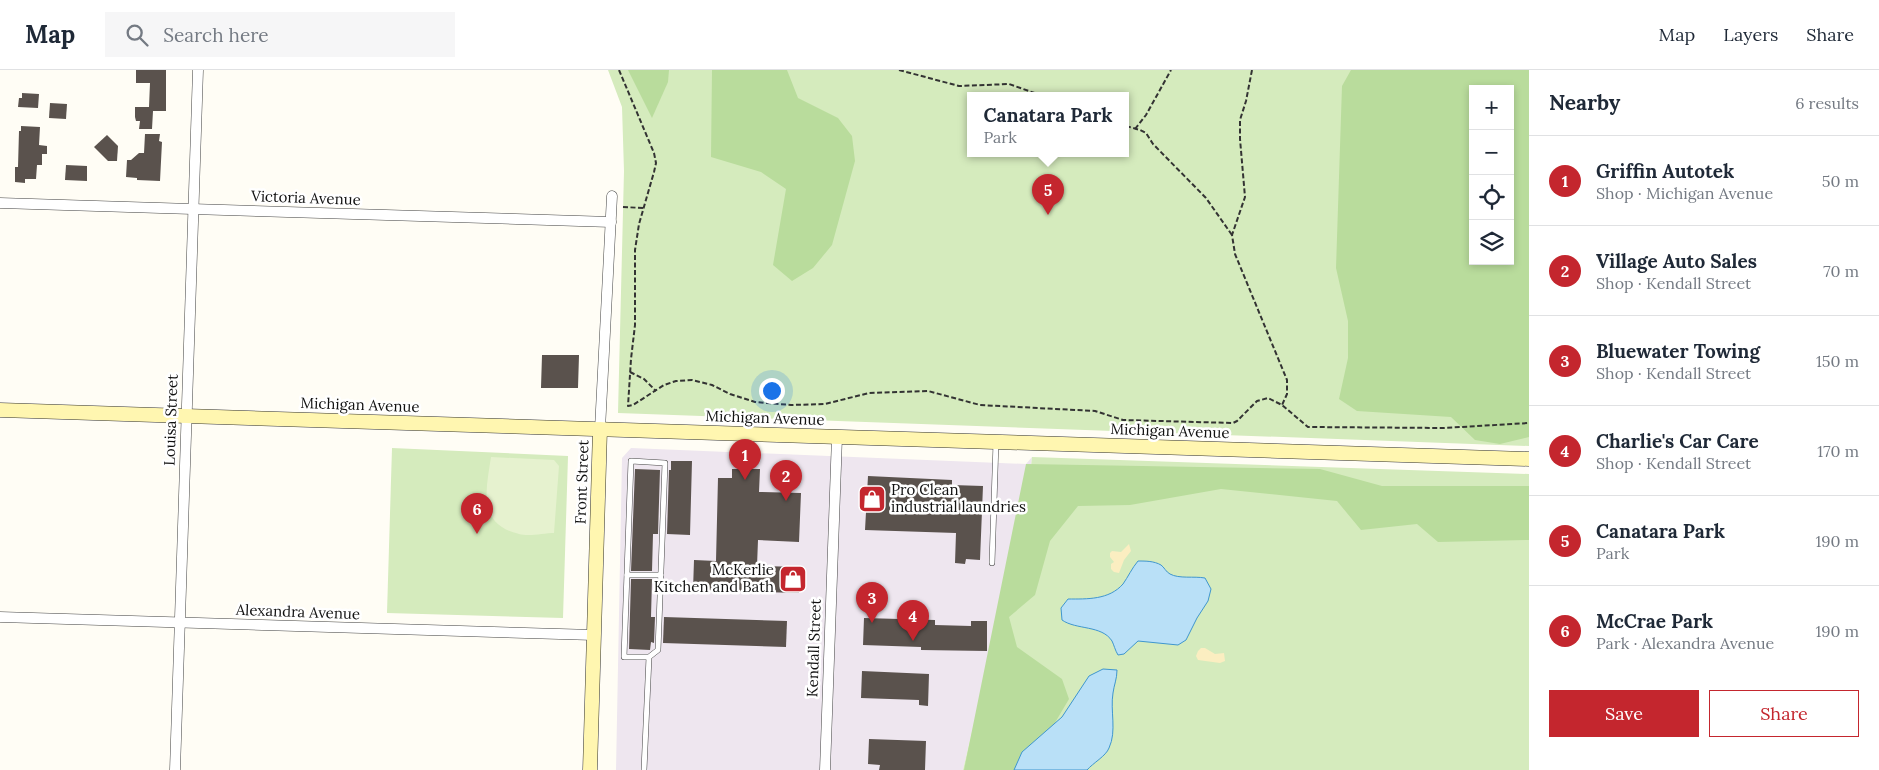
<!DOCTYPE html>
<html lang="en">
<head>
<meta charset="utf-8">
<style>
	body { margin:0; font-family:Lora,serif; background:#f6f6f7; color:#1f2937 }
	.controls { position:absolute; right:15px; top:15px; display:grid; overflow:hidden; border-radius:0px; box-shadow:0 2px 8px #0003 }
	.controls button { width:45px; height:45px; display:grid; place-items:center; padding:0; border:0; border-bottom:1px solid #e0e1e3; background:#fff; color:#1f2937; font:25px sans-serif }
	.you { position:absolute; left:771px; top:320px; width:18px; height:18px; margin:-12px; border:4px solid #fff; border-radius:50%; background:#1a73e8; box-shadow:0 0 0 8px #1a73e833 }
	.badge { display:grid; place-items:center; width:32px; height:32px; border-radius:50%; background:#c4262e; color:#fff; font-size:16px; font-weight:700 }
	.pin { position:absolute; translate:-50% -41px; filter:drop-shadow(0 1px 2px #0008) }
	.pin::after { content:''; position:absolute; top:26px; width:18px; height:15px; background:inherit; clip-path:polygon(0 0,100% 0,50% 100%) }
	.popup { position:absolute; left:967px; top:22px; width:162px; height:65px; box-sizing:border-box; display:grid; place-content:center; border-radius:0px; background:#fff; filter:drop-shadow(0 1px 4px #0005); font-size:16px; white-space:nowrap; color:#747a83 }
	.popup b { font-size:19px; color:#1f2937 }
	.popup::after { content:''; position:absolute; left:50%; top:100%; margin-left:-10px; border:10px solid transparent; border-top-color:#fff }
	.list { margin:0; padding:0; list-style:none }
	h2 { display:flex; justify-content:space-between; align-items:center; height:65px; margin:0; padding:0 20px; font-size:21px }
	h2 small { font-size:16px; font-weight:400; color:#747a83 }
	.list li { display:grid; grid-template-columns:32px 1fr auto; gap:15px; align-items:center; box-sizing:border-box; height:90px; padding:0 20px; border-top:1px solid #e0e1e3 }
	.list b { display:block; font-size:19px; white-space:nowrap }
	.list p { margin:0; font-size:16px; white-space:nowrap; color:#747a83 }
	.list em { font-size:16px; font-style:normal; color:#747a83 }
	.actions { display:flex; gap:10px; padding:15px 20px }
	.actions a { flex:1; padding:11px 0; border:1px solid #c4262e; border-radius:0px; text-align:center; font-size:18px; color:#c4262e }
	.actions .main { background:#c4262e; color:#fff }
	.icon { flex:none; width:28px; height:28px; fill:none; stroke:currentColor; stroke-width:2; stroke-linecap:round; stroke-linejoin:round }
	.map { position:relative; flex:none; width:1529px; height:700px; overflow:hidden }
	header { display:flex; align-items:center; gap:30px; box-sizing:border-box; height:70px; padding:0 25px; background:#fff; border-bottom:1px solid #e0e1e3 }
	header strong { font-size:24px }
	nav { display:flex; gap:28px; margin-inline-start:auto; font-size:18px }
	.search { width:350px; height:45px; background:#f6f6f7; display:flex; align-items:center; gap:12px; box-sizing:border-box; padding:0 18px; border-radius:0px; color:#747a83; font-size:19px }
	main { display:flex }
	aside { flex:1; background:#fff }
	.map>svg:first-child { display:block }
	.industrial { fill:#eee6ef }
	.green { fill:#d5ebbd; fill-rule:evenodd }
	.forest { fill:#b9dc9c; fill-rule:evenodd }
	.sand { fill:#fbeec1 }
	.pitch { fill:#e6f2cf }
	.water { fill:#b9e0f7; stroke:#3f96cf }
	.building { fill:#5a524d }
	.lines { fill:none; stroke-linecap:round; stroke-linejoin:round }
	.lane-casing { stroke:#444; stroke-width:6 }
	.street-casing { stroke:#444; stroke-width:11 }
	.secondary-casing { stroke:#333; stroke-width:15 }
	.path { stroke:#333; stroke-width:2; stroke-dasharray:5 2.5; stroke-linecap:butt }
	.lane { stroke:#fff; stroke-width:5 }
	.street { stroke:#fff; stroke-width:10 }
	.secondary { stroke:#fff6b0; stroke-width:14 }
	.labels { text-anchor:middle; stroke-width:5; stroke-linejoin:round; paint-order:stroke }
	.street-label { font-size:15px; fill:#111; stroke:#fff }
	.poi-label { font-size:15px; fill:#111; stroke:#fff; text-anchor:start }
</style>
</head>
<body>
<header>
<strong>Map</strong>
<div class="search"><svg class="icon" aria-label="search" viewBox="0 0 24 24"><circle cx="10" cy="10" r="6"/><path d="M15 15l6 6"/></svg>Search here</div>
<nav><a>Map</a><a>Layers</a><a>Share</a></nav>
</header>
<main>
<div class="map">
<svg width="1529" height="700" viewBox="0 0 1529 700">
	<rect width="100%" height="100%" fill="#fffdf5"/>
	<!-- industrial -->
	<polygon class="industrial" points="631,378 1026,394 1032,387 1028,424 963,700 616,700 622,388"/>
	<!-- green -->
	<g class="green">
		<path d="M608 0H1529V376L618 343 624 101 622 37ZM1473 19H1510V191H1473ZM970 26H1126V84H970Z"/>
		<polygon points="392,378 568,386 563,548 387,543"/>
		<polygon points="1032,387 1529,404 1529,700 963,700 1028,424"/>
	</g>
	<!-- forest -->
	<g class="forest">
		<polygon points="628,0 669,0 668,12 652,48"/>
		<polygon points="712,0 787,0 798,28 838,48 852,66 855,91 832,175 813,198 792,211 773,195 786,119 761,102 711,87"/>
		<path d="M1351 0H1529V367L1500 374 1475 370 1451 347 1357 341 1339 329 1348 288V251L1336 198 1342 16ZM1473 19H1510V191H1473Z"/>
		<polygon points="1026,394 1320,399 1382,416 1529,416 1529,470 1438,472 1417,454 1361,460 1337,431 1221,419 1130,435 1078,436 1050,471 1035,525 1009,547 1017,577 1062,609 1069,629 1027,700 964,700"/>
	</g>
	<!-- sand -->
	<g class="sand">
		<polygon points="1129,474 1131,481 1124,490 1119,503 1114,502 1111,499 1111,494 1114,492 1110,487 1110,483 1112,481 1121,482"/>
		<polygon points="1201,578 1205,578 1215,584 1224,583 1225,591 1220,593 1198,590 1196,586 1198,581"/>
	</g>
	<!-- pitch -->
	<path class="pitch" d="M491 387 554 390 559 396 554 463C544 463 529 467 519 464 477 454 486 420 491 387Z"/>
	<!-- water -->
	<g class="water">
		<path d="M1138 491C1146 491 1154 491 1161 495 1164 497 1166 502 1170 504 1179 509 1194 506 1205 508L1211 519 1208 531 1197 548 1186 570 1178 575 1138 571 1124 584 1118 585C1115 580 1114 575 1112 571 1102 555 1076 560 1062 550L1061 538 1068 529C1087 529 1109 530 1123 514 1128 507 1132 498 1138 491Z"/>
		<path d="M1103 599 1117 600C1117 609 1114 615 1113 623 1110 641 1117 661 1109 678 1106 686 1093 693 1087 700H1014L1022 682 1062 647 1089 606Z"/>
	</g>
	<!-- building -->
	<g class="building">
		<polygon points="136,0 166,0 166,41 153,41 152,59 139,59 140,51 136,51 135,47 135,37 149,37 150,13 136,13"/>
		<polygon points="22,23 39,24 38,38 18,37 19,28 22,28"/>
		<polygon points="50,33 67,34 66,49 49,48"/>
		<polygon points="21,56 40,57 39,75 47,76 47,84 42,84 42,95 37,95 36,109 25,109 25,113 15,112 15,97 18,97 19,61 21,61"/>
		<polygon points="145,64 160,64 159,71 162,72 160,111 137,110 137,108 126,107 127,90 131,90 139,83 144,83"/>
		<polygon points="107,65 118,76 117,91 108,91 94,77"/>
		<polygon points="66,95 87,96 87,111 65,110"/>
		<polygon points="542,285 579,285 578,318 541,318"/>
		<polygon points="671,391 692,391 690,465 667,464 669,400 671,400"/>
		<polygon points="635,399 660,400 658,464 653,464 652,501 631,501"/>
		<polygon points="732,399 760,399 759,422 801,423 799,472 758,470 757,496 800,497 799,523 693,520 694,490 716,491 718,408 732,408"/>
		<polygon points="868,406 952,410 952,415 983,416 980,490 966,489 965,494 955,493 956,463 865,460"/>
		<polygon points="631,509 652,509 651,547 655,547 654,573 651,572 650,580 629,579"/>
		<polygon points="664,547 787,551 786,577 663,573"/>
		<polygon points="864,548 935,550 935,555 971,556 971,551 987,551 987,581 921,580 921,577 863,575"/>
		<polygon points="862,601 929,604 928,636 919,635 919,630 861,628"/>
		<polygon points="869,669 926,671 925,700 879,700 880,695 868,694"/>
	</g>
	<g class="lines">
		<!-- lane casing -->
		<g class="lane-casing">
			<g id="lane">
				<polyline points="992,493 996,372"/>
				<polyline points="627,505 661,505"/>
				<polyline points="644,700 649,587 658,580 665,393 631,391 624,587 649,587"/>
			</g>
		</g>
		<!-- street casing -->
		<g class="street-casing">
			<g id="street">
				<polyline points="0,133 611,152"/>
				<polyline points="600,359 612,126"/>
				<polyline points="0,547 594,565"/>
				<polyline points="175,700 198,0"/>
				<polyline points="825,700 837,367"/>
			</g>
		</g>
		<!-- secondary casing -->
		<g class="secondary-casing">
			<g id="secondary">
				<polyline points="0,340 1529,389"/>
				<polyline points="590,700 600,359"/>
			</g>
		</g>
		<!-- path -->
		<g class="path">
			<polyline points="619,0 654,83 656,93 654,102 639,154 635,180 635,255 631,289 628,336 633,335 664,315 676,311 692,310 712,315 730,324 755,332 791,335 825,334 869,323 928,321 980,335 1095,341 1123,350 1233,353 1237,351 1257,331 1268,328 1282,335 1308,357 1444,358 1529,353"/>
			<polyline points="899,0 959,16 1009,14 1043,26"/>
			<polyline points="1252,0 1246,31 1240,50 1240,69 1245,127 1232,165 1235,184 1287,310 1287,324 1282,335"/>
			<polyline points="1126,56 1140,60 1146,63 1153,74 1206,128 1232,165"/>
			<polyline points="1135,59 1146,45 1171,0"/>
			<polyline points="623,137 643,138"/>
			<polyline points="630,302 644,309 656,321"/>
		</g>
		<!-- lane -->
		<use href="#lane" class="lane"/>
		<!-- street -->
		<use href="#street" class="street"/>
		<!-- secondary -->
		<use href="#secondary" class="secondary"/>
	</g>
	<!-- icons -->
	<defs>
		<g id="shop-square" transform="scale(1.4375)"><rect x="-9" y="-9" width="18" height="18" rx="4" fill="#c4262e" stroke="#fff"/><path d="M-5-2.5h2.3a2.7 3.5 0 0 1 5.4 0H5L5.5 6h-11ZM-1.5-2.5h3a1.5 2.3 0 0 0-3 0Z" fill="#fff"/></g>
	</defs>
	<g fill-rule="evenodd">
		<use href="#shop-square" x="872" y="429"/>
		<use href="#shop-square" x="793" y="509"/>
	</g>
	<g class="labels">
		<!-- street labels -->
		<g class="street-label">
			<text transform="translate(306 128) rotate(2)" y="5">Victoria Avenue</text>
			<text transform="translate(360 335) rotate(2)" y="5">Michigan Avenue</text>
			<text transform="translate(765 348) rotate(2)" y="5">Michigan Avenue</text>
			<text transform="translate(171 350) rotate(-88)" y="5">Louisa Street</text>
			<text transform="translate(1170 361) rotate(2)" y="5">Michigan Avenue</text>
			<text transform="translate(582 412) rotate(-88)" y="5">Front Street</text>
			<text transform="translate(298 542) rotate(2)" y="5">Alexandra Avenue</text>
			<text transform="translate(814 578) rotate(-88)" y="5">Kendall Street</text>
		</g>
		<!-- poi labels -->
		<g class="poi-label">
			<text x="891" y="425">Pro Clean<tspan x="891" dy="17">industrial laundries</tspan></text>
			<text x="774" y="505" text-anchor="end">McKerlie<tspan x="774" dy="17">Kitchen and Bath</tspan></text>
		</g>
	</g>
</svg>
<div class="controls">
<button>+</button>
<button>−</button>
<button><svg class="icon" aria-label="locate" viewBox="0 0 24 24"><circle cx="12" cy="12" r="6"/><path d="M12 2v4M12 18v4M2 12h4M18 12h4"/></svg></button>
<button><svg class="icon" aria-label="layers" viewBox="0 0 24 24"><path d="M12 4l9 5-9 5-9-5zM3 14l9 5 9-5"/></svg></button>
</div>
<div class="you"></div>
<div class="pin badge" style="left:745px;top:410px">1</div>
<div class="pin badge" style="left:786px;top:431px">2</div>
<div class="pin badge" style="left:872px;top:553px">3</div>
<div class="pin badge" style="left:913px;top:571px">4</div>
<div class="pin badge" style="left:1048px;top:145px">5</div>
<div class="popup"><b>Canatara Park</b>Park</div>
<div class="pin badge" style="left:477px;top:464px">6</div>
</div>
<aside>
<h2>Nearby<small>6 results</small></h2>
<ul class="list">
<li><span class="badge">1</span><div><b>Griffin Autotek</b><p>Shop · Michigan Avenue</p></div><em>50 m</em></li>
<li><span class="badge">2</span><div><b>Village Auto Sales</b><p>Shop · Kendall Street</p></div><em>70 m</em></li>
<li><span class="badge">3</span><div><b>Bluewater Towing</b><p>Shop · Kendall Street</p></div><em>150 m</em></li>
<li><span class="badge">4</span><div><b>Charlie's Car Care</b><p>Shop · Kendall Street</p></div><em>170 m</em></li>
<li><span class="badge">5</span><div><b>Canatara Park</b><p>Park</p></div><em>190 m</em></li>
<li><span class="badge">6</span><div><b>McCrae Park</b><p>Park · Alexandra Avenue</p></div><em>190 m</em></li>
</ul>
<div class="actions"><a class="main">Save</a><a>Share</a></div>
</aside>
</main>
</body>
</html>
